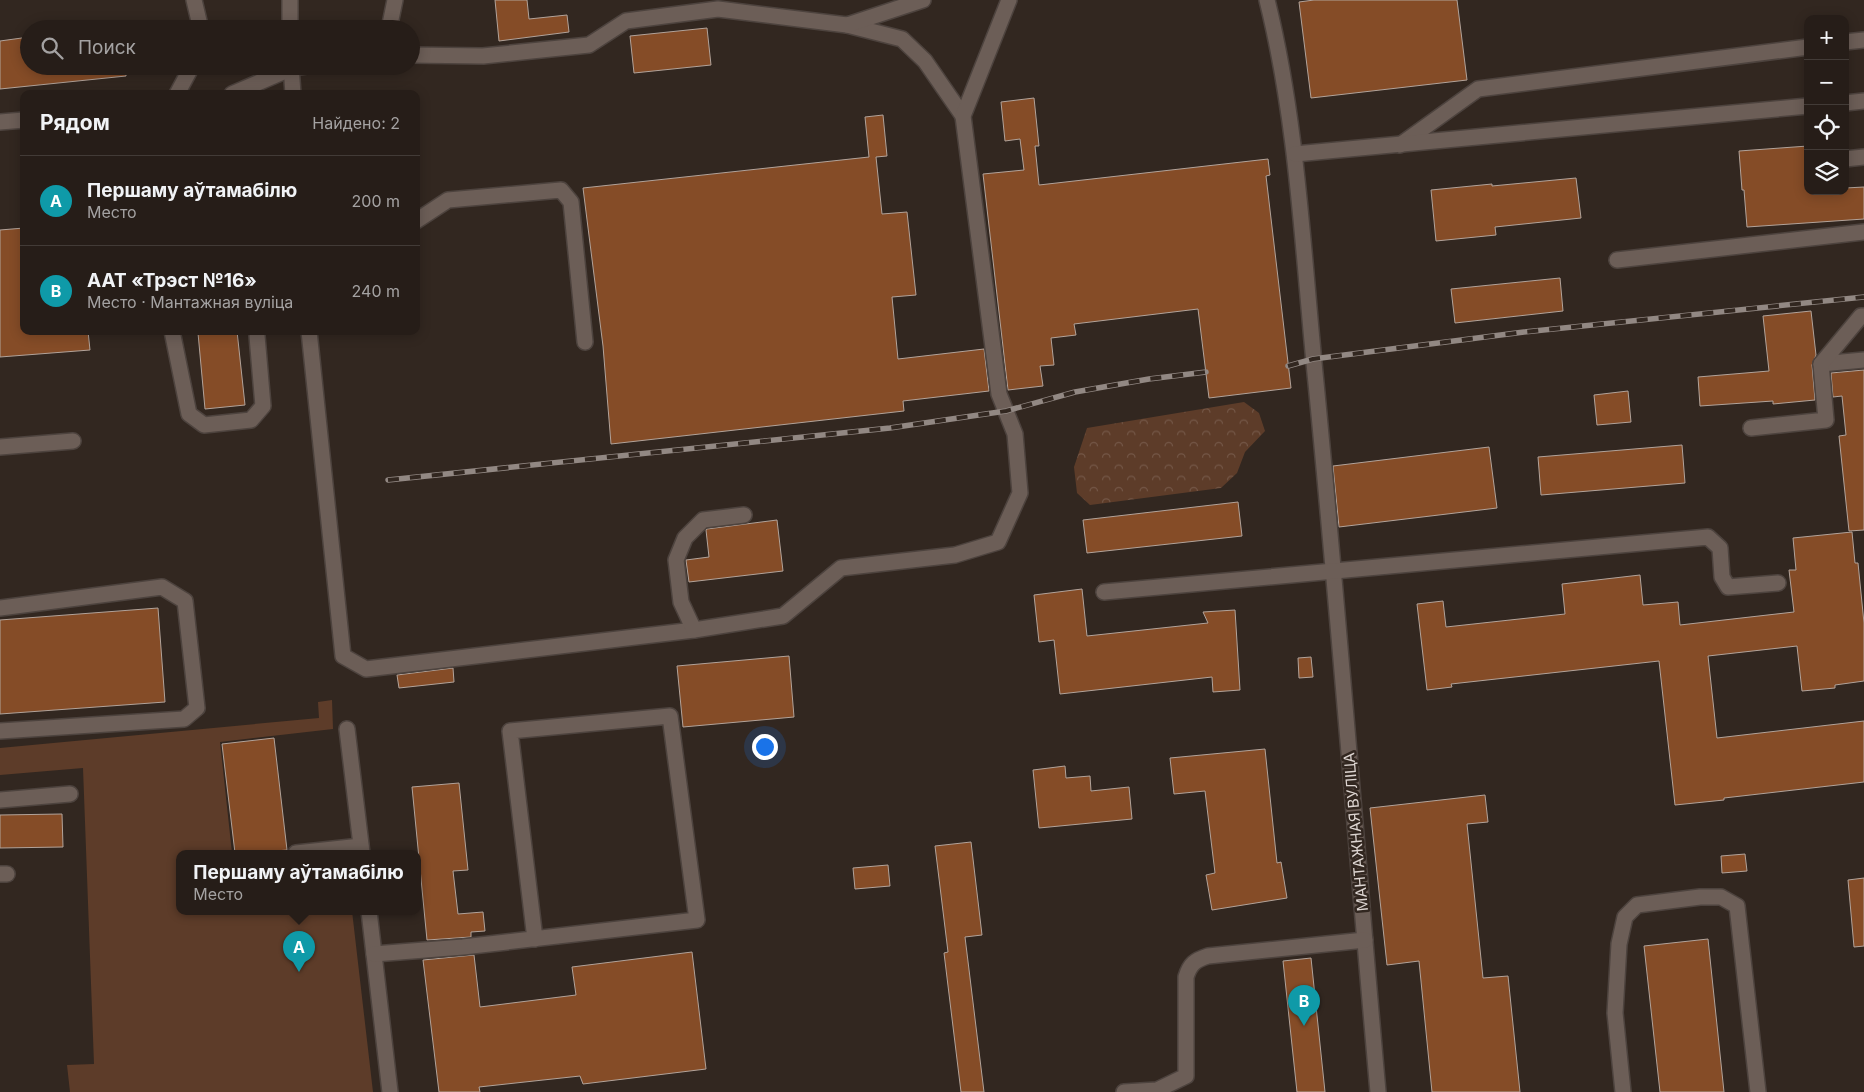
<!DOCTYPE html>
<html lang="ru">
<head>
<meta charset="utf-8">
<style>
	body { margin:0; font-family:Inter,sans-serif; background:#322a25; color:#f1f3f6 }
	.controls { position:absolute; right:15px; top:15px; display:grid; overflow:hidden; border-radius:10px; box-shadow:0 2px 12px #0003 }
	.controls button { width:45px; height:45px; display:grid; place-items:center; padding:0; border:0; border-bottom:1px solid #423b37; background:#261d18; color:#f1f3f6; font:25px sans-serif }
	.you { position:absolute; left:764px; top:746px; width:18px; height:18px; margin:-12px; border:4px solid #fff; border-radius:50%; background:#1a73e8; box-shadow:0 0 0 8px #1a73e833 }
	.badge { display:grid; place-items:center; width:32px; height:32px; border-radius:50%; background:#68c4f0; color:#fff; font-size:16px; font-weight:700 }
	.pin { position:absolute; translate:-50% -41px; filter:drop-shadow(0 1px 2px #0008) }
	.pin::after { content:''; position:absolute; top:26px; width:18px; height:15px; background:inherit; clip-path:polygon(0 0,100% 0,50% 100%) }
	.popup { position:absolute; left:176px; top:850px; width:245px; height:65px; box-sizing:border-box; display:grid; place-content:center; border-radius:10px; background:#261d18; filter:drop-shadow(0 1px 4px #0005); font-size:16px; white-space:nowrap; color:#a4a2a2 }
	.popup b { font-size:19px; color:#f1f3f6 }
	.popup::after { content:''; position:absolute; left:50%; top:100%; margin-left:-10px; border:10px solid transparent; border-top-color:#261d18 }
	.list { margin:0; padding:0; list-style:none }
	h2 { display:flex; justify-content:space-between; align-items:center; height:65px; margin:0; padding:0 20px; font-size:21px }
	h2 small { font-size:16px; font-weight:400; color:#a4a2a2 }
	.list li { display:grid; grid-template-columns:32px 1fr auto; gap:15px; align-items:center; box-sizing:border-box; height:90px; padding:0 20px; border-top:1px solid #423b37 }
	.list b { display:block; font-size:19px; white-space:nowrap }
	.list p { margin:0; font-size:16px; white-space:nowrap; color:#a4a2a2 }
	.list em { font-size:16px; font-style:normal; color:#a4a2a2 }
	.icon { flex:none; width:28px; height:28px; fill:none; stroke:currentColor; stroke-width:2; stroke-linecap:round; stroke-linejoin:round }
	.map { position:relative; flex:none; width:1864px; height:1092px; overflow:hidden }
	.search { position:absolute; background:#261d18; box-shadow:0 2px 12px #0003; left:20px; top:20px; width:400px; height:55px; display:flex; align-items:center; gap:12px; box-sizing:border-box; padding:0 18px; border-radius:28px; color:#a4a2a2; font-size:19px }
	.panel { position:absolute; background:#261d18; box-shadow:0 2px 12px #0003; left:20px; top:90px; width:400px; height:245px; border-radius:10px }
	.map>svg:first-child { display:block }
	.green { fill:#5d3c29 }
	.forest { fill:url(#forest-crowns) }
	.building { fill:#854c27; stroke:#b2a39a }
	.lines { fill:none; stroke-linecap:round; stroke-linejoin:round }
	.minor-casing { stroke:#4d433e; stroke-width:18 }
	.minor { stroke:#6c5e57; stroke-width:15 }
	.rail-casing { stroke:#928883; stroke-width:5.5 }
	.rail { stroke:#322720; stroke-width:4; stroke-dasharray:11; stroke-linecap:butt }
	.labels { text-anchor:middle; stroke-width:5; stroke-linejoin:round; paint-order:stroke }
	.street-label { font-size:15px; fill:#ddd5d1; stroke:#322720 }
</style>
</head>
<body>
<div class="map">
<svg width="1864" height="1092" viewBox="0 0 1864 1092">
	<defs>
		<pattern id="forest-crowns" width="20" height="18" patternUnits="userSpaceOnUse" patternTransform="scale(1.25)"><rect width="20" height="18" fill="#5d3c29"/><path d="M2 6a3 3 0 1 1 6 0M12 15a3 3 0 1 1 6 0" fill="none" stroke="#745747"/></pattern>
	</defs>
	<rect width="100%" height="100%" fill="#322720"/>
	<!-- green -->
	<polygon class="green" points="332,700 333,729 220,742 232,853 180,853 180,911 352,911 373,1092 70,1092 67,1065 94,1064 83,768 0,775 0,748 319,718 318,702"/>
	<!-- forest -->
	<polygon class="forest" points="1244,402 1259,413 1265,431 1245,452 1237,473 1221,488 1090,505 1077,493 1074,467 1087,428"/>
	<!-- building -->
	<g class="building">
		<polygon points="495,0 527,0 529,19 567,15 569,32 499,41"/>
		<polygon points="1314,0 1457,0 1467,80 1311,98 1299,2"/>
		<polygon points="707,28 711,65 634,73 630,36"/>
		<polygon points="29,37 29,66 126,66 126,76 0,89 0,41"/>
		<polygon points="1034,98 1039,146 1035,146 1039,185 1268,159 1270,175 1266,176 1291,388 1209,398 1198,309 1074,324 1076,335 1051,338 1054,365 1040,366 1043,386 1008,390 983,174 1024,170 1020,139 1005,141 1001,102"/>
		<polygon points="883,115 887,156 876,157 882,214 907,212 916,295 892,297 898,359 984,349 989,391 903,401 904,411 611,444 603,346 583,188 869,157 865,117"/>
		<polygon points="1808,146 1808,191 1845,191 1845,188 1864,187 1864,219 1747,227 1744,190 1742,190 1739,151"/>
		<polygon points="1576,178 1581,218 1495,227 1496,235 1436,241 1431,190 1492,184 1492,186"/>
		<polygon points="24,228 24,331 88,331 90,350 0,357 0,230"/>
		<polygon points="1560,278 1563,311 1455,323 1451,289"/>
		<polygon points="1811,311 1816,355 1812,365 1815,400 1773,404 1773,401 1700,406 1698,377 1769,371 1763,316"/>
		<polygon points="213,331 237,331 245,405 205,409 198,333"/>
		<polygon points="1864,370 1864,530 1849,531 1839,436 1846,435 1842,396 1833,397 1831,373"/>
		<polygon points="1628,391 1631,422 1597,425 1594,395"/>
		<polygon points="1682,445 1685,483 1541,495 1538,457"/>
		<polygon points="1489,447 1497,508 1339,527 1333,466"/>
		<polygon points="1238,502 1242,536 1087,553 1083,520"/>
		<polygon points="777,520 783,571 689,582 686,560 709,557 706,530 707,529"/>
		<polygon points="1852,532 1855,563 1858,563 1864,623 1864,681 1835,685 1835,688 1802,691 1797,646 1708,656 1717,738 1864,721 1864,782 1724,798 1724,800 1675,805 1659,661 1451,684 1452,687 1427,690 1417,604 1443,601 1446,627 1565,614 1562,584 1640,575 1643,605 1678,602 1680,625 1794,612 1789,570 1796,570 1793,538"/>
		<polygon points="1082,589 1087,636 1208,623 1203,612 1235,610 1240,690 1213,692 1212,677 1060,694 1054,640 1039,642 1034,595"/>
		<polygon points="158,608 165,702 0,714 0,620"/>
		<polygon points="789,656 794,717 683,727 677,666"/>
		<polygon points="1311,657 1313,677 1299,678 1298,658"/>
		<polygon points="453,668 454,682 399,688 397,675"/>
		<polygon points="274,738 287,850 254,853 235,853 222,744"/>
		<polygon points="1265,749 1277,863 1281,862 1287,898 1212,910 1206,875 1215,873 1205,791 1174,794 1170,758"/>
		<polygon points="1065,766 1066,778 1090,776 1091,791 1129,787 1132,819 1039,828 1033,770"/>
		<polygon points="459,783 468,870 453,871 458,914 483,912 485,931 471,932 471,937 427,940 412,787"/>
		<polygon points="1485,795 1488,822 1467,824 1483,978 1508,976 1520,1092 1432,1092 1419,961 1387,965 1370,808"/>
		<polygon points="62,814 63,847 0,848 0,815"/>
		<polygon points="971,842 982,935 965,937 984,1092 961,1092 944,953 948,952 935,846"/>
		<polygon points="1745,854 1747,871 1722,873 1721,856"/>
		<polygon points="888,865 890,886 855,889 853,868"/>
		<polygon points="1864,878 1864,946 1854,947 1848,880"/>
		<polygon points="1708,939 1724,1092 1660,1092 1644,946"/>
		<polygon points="692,952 706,1069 583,1084 580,1076 479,1087 480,1092 439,1092 423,960 474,955 480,1007 576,995 572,967"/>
		<polygon points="1311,958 1325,1092 1297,1092 1283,961"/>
	</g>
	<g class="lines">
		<!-- minor casing -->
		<g class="minor-casing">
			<g id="minor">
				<polyline points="194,0 199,21 198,29"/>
				<polyline points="290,0 290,29"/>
				<path d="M1267 0C1298 124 1303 256 1316 383 1339 619 1357 856 1378 1092"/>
				<polyline points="847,25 902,39 925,61 963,116"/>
				<polyline points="389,29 395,0"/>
				<polyline points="1845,42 1864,40"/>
				<polyline points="411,55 483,56 589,45 626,21 718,9 847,25 923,0"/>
				<polyline points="291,66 293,94"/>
				<polyline points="177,94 192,66"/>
				<polyline points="232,94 292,68 306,66"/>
				<polyline points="1845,103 1864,101"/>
				<polyline points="0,122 24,120"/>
				<polyline points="1400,145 1478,89 1808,47"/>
				<polyline points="1295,154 1808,106"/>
				<polyline points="1845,159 1864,157"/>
				<polyline points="416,221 448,200 561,190 571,202 585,342"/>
				<polyline points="1617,260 1864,232"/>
				<polyline points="172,331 189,414 204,425 251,420 263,406 257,336"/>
				<polyline points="309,331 343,656 366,669 694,630 783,616 841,568 955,555 998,542 1020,493 1015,434 999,394 963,116 1009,0"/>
				<polyline points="1821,364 1864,360"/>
				<polyline points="1751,428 1826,420 1821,364 1861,316 1864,316"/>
				<polyline points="0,447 73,441"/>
				<polyline points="1104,592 1708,537 1720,548 1722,577 1728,587 1778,583"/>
				<polyline points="0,608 162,587 185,601 197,708 184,719 0,731"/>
				<polyline points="694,630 681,602 676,560 685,538 703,520 744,515"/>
				<polyline points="347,729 362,853"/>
				<polyline points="0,800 70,794"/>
				<polyline points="296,853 361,846"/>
				<polyline points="0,874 7,874"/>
				<polyline points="369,911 390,1092"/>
				<polyline points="374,954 463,947 697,920 670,716 510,731 535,939"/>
				<path d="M1124 1092 1157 1090 1186 1076V977C1190 964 1195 960 1208 956L1365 940"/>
				<polyline points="1623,1092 1615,1013 1619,944 1625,917 1637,905 1700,897 1721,897 1737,906 1758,1092"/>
			</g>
		</g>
		<!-- minor -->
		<use href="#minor" class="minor"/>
		<!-- rail casing -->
		<g class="rail-casing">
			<g id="rail">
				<polyline points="1288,366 1313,359 1524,332 1864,297"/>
				<polyline points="388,480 890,428 1006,411 1075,392 1149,379 1206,372"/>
			</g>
		</g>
		<!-- rail -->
		<use href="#rail" class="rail"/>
	</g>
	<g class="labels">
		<!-- street labels -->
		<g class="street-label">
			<text transform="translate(1356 832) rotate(-95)" y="5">МАНТАЖНАЯ ВУЛІЦА</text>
		</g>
	</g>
</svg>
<div class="controls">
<button>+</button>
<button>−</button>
<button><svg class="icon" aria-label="locate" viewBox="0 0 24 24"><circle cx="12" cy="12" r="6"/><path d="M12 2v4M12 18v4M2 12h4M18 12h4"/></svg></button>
<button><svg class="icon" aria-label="layers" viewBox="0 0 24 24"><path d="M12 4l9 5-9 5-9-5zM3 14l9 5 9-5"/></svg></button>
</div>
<div class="you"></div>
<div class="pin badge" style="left:299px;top:972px;background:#0f9aa8">A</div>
<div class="popup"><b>Першаму аўтамабілю</b>Место</div>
<div class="pin badge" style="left:1304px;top:1026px;background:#0f9aa8">B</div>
<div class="search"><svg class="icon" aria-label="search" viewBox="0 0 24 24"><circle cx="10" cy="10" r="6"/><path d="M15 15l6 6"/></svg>Поиск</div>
<section class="panel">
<h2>Рядом<small>Найдено: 2</small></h2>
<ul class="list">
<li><span class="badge" style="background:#0f9aa8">A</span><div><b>Першаму аўтамабілю</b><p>Место</p></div><em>200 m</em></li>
<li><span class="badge" style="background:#0f9aa8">B</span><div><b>ААТ «Трэст №16»</b><p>Место · Мантажная вуліца</p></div><em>240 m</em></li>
</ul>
</section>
</div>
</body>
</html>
